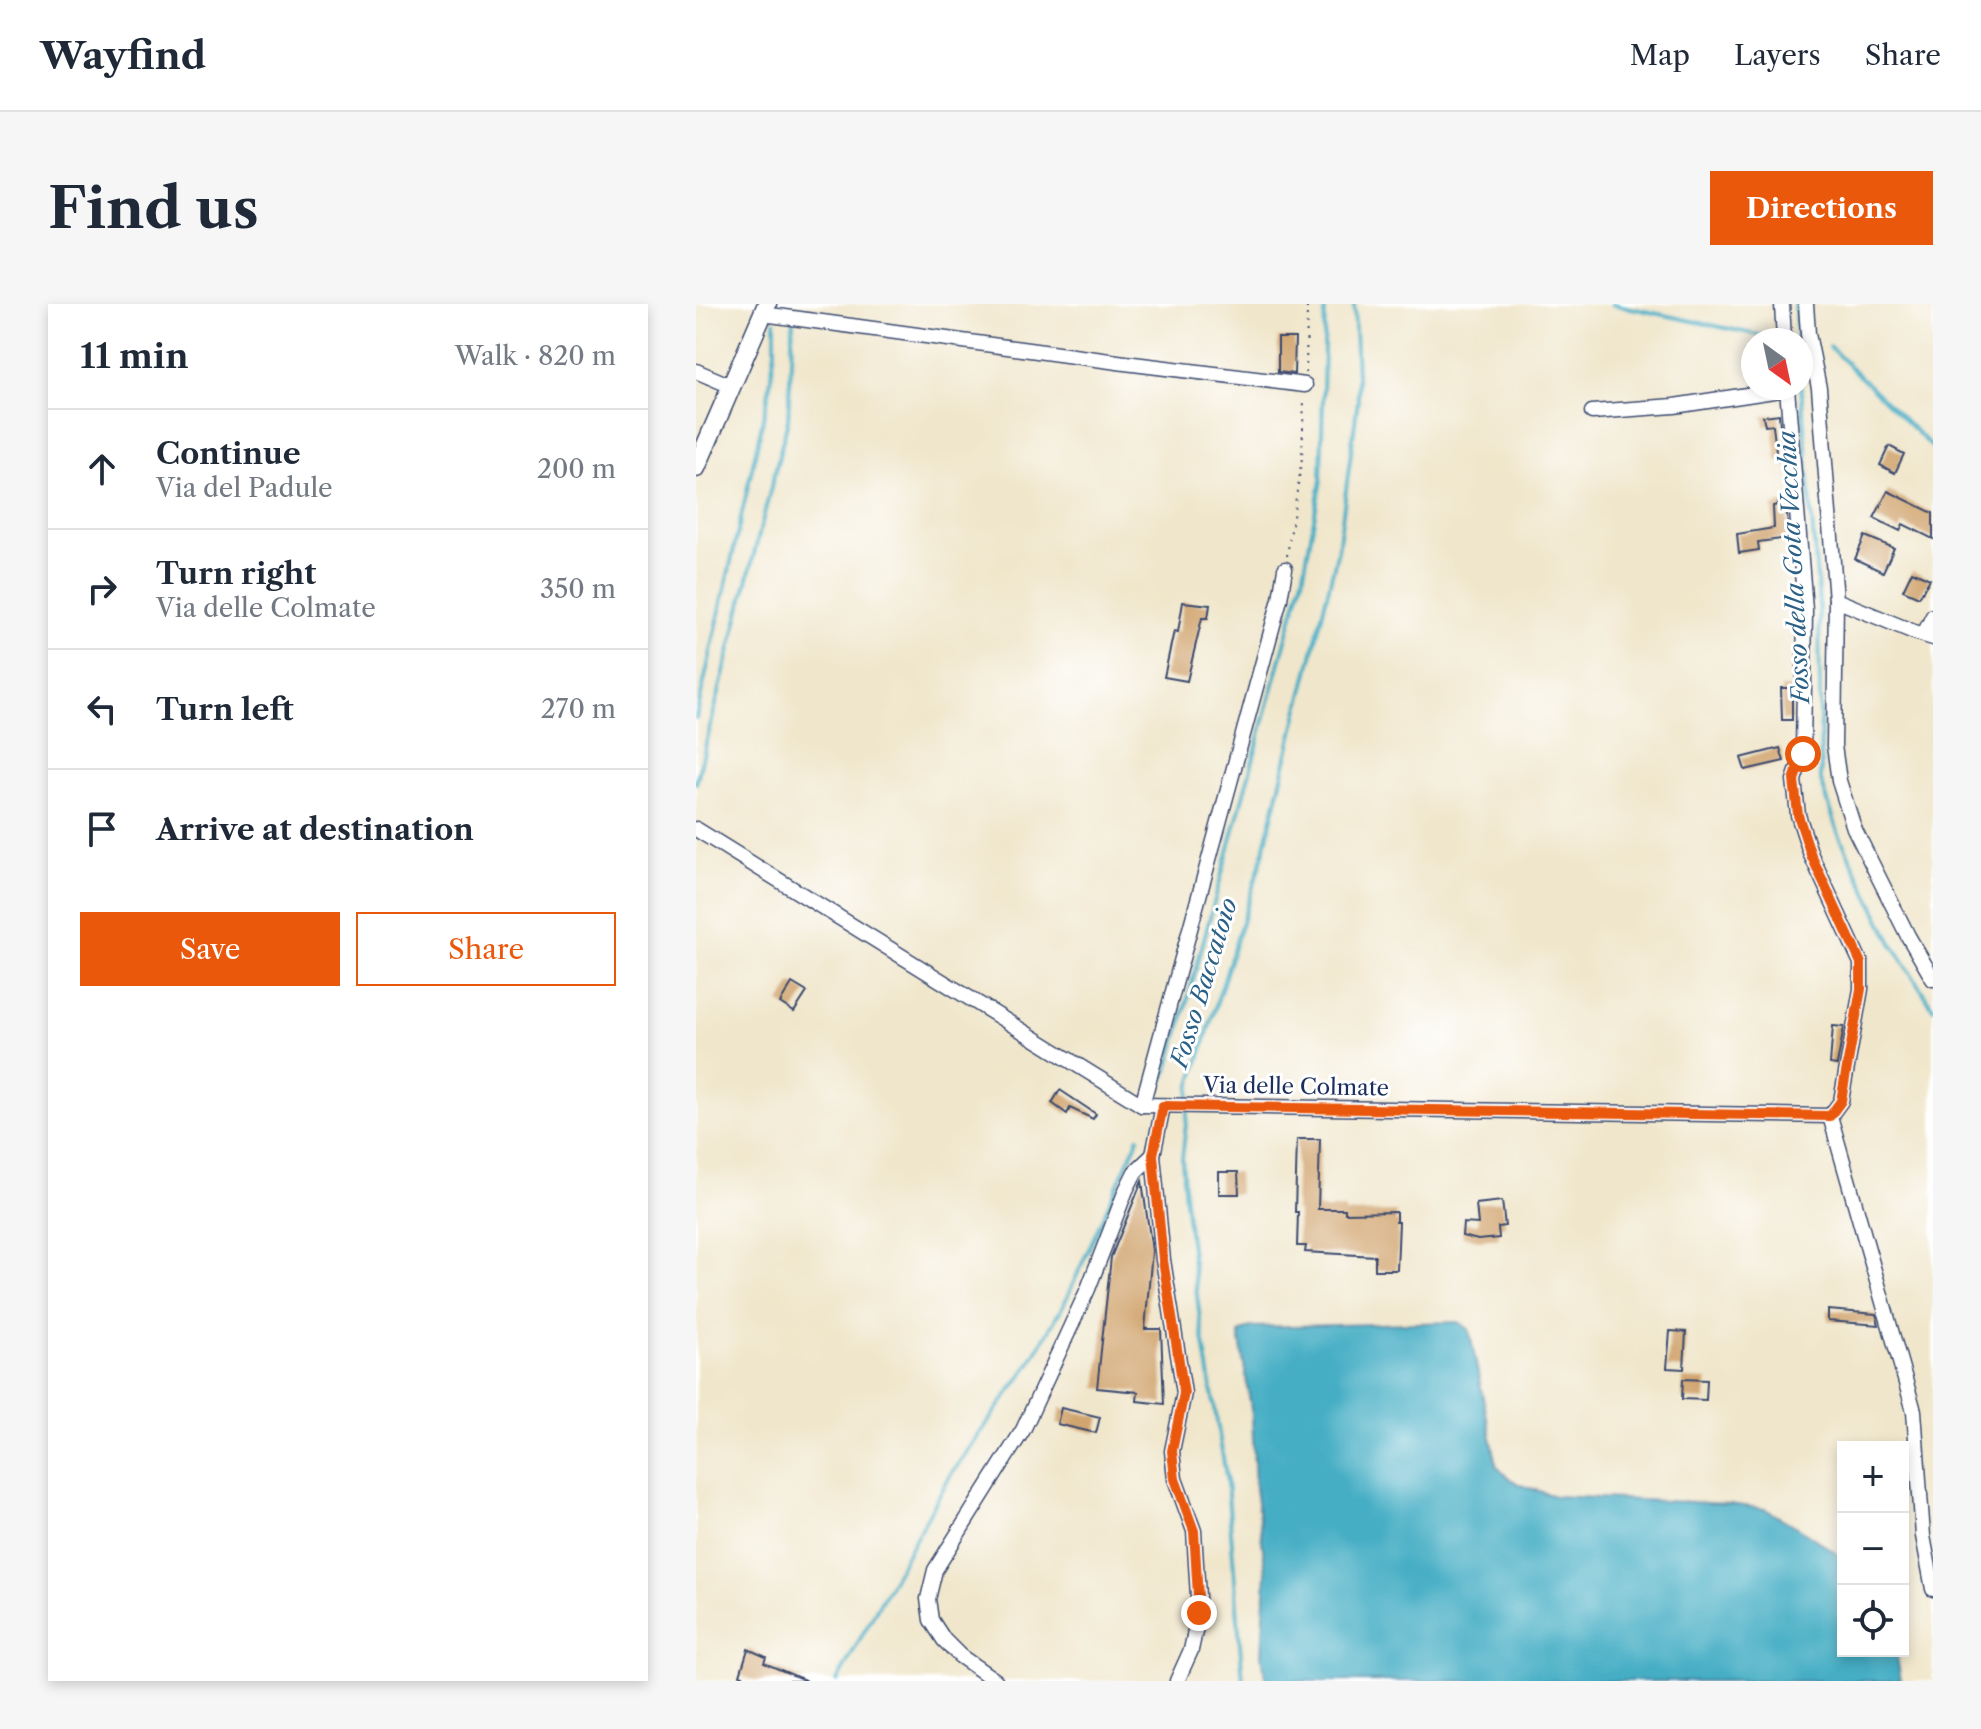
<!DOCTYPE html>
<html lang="en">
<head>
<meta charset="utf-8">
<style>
	body { margin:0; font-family:"Libre Caslon Text",serif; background:#f6f6f7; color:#1f2937 }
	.controls { position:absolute; right:24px; bottom:24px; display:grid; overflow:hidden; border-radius:0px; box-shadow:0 4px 12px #0003 }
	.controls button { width:72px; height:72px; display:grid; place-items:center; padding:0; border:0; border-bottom:2px solid #e0e1e3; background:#fff; color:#1f2937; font:40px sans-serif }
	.compass { position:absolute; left:1045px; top:24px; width:72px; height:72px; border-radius:50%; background:#fff; box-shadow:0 4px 12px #0003; rotate:147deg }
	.stop { position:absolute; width:24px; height:24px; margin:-18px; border:6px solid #ea580c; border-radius:50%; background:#fff }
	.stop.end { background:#ea580c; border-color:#fff; box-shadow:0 2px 8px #0008 }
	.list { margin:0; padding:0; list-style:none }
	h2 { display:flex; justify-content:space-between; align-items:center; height:104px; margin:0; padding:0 32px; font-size:34px }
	h2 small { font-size:26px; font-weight:400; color:#747a83 }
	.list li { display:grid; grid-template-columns:52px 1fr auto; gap:24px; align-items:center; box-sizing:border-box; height:120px; padding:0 32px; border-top:2px solid #e0e1e3 }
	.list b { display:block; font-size:30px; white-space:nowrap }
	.list p { margin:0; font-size:26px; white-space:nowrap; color:#747a83 }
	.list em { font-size:26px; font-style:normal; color:#747a83 }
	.actions { display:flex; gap:16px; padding:24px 32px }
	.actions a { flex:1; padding:18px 0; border:2px solid #ea580c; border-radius:0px; text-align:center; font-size:28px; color:#ea580c }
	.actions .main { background:#ea580c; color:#fff }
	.icon { flex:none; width:44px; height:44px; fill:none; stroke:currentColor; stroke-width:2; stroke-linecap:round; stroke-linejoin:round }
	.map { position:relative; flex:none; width:1237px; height:1377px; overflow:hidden; border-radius:0px }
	header { display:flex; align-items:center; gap:48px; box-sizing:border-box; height:112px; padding:0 40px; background:#fff; border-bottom:2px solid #e0e1e3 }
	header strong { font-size:38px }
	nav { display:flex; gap:44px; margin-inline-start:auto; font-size:28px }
	.intro { display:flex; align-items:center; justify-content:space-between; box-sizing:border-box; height:192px; padding:0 48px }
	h1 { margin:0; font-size:56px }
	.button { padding:20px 36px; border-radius:0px; background:#ea580c; color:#fff; font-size:28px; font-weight:700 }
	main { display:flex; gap:48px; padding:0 48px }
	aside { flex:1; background:#fff; border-radius:0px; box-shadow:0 4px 12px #0003 }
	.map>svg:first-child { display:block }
	.water { fill:#44adc4; stroke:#306e91; stroke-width:2 }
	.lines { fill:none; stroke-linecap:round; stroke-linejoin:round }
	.stream { stroke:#44adc4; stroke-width:4 }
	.building { fill:#d1a56f }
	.minor-casing { stroke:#3b4a6e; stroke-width:17 }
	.major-casing { stroke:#3b4a6e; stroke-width:21 }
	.path { stroke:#3b4a6e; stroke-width:2; stroke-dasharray:2 6; stroke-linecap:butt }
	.minor { stroke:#fff; stroke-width:14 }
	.major { stroke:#fff; stroke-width:18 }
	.route { stroke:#ea580c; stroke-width:10 }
	.labels { text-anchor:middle; stroke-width:6; stroke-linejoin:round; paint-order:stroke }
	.street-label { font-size:22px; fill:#1b2f5e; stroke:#fff }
	.water-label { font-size:24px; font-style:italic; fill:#2b6187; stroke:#fff }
</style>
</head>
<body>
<header>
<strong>Wayfind</strong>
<nav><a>Map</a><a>Layers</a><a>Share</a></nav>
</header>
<div class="intro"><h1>Find us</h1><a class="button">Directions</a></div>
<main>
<aside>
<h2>11 min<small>Walk · 820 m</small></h2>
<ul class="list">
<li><svg class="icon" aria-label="ahead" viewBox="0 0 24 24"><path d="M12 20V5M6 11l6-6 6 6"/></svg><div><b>Continue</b><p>Via del Padule</p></div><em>200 m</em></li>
<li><svg class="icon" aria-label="right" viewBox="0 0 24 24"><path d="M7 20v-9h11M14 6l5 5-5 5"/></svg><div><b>Turn right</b><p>Via delle Colmate</p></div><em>350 m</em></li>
<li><svg class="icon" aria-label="left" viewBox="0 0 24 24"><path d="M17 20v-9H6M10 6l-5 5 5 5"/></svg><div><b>Turn left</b></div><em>270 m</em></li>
<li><svg class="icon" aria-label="arrive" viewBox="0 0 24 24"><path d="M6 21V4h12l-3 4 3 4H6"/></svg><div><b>Arrive at destination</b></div></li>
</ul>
<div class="actions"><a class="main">Save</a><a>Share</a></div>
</aside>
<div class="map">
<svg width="1237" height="1377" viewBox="0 0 1237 1377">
	<rect width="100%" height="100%" fill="#fff"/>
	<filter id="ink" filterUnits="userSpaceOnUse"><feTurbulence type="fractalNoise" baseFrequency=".0125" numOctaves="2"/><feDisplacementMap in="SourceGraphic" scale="16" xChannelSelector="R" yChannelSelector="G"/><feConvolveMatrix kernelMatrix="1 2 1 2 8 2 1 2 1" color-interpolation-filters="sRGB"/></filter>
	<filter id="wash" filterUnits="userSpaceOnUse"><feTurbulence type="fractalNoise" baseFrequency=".006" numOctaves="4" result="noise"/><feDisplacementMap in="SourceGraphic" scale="32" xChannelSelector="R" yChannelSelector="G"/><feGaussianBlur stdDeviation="1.8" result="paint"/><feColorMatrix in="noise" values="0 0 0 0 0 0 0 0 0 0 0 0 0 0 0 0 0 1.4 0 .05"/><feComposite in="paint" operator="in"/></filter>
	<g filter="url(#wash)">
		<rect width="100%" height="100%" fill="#f0e6cb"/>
		<!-- water -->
		<path class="water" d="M762 1018 773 1025 801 1162C815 1181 837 1185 859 1192L1034 1200 1069 1205 1106 1226 1147 1254V1347H1200L1205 1377H570L566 1352 570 1268 559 1184 556 1111 543 1029 554 1023Z"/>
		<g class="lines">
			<!-- stream -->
			<g class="stream">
				<polyline points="916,0 1067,32"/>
				<polyline points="1099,0 1101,36"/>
				<polyline points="1133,42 1237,144"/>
				<polyline points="1105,83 1123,300 1125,477 1142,528 1158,562 1197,641 1237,704"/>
				<polyline points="0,414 72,93 79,46 79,17"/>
				<polyline points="0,479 92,116 97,17"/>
				<polyline points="464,784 473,763 608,270 625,176 629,0"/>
				<polyline points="141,1377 255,1170 333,1061 368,1000 443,833"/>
				<polyline points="547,1377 531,1178 504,1015 489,896 486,855 494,784 566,554 642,246 662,96 658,0"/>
			</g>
		</g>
		<g id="blocks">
			<!-- building -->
			<g class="building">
				<polygon points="582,34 599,34 598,70 582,68"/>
				<polygon points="1083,110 1087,156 1081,157 1077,121 1069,122 1067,112"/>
				<polygon points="1193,142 1208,150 1199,169 1184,161"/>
				<polygon points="1192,187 1237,209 1237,235 1207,220 1204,227 1178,214"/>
				<polygon points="1082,199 1090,199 1093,234 1062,238 1063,246 1043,249 1041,230 1078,224 1077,202 1082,201"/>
				<polygon points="1169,232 1198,244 1187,268 1159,255"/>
				<polygon points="1216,267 1234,275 1223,293 1207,286"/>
				<polygon points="487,298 514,301 512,314 506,314 491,377 468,373 478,327 482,328"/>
				<polygon points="1085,384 1096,384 1096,416 1086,416"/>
				<polygon points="1084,444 1088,457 1049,466 1045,454"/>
				<polygon points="96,679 111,688 98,708 84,699"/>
				<polygon points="1137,722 1148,723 1141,761 1134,760"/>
				<polygon points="364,786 400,810 397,815 374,804 371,810 356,799"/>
				<polygon points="601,835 624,835 622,905 649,905 649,909 700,908 700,918 703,918 701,966 679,966 679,952 609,948 610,942 601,942 602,908 599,908"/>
				<polygon points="523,868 542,868 543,890 523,890"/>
				<polygon points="446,877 456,947 449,1025 465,1025 468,1100 441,1097 442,1088 401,1084 415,953"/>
				<polygon points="806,897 809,922 802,923 803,934 782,936 766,932 767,919 782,920 780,900"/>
				<polygon points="1132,1006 1180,1010 1183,1021 1132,1017"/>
				<polygon points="974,1027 990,1028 988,1065 971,1064"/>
				<polygon points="987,1075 1011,1076 1010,1096 986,1095"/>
				<polygon points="365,1104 404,1113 400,1129 361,1120"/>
				<polygon points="52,1345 70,1353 68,1359 111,1377 61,1377 44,1371"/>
			</g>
		</g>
	</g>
	<g filter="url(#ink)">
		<use href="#blocks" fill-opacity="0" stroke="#3b4a6e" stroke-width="2"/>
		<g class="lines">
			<!-- minor casing -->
			<g class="minor-casing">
				<g id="minor">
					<polyline points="1086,0 1088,36"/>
					<polyline points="1110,0 1112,30 1123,84 1140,296 1138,442 1143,477 1158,524 1212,632 1237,675"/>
					<polyline points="67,10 429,59 609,81"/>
					<polyline points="0,67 35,82"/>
					<polyline points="1091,84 1109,305 1107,450 1098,476 1102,511 1115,551 1165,659 1165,685 1145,797 1134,812"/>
					<polyline points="896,108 978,102 1091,85"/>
					<polyline points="1140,296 1218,328 1237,334"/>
					<polyline points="1228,330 1237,312"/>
					<polyline points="0,525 446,801 1134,812"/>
					<polyline points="446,801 584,295 589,265"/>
					<polyline points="467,802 457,851 467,956 488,1089 476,1147 479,1175 498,1227 503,1309 495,1346 481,1377"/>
					<polyline points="1134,812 1218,1107 1227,1232 1237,1285"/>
					<polyline points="300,1377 264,1352 248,1336 235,1316 232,1295 239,1266 327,1126 392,985 430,886 439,868 457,851"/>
				</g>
			</g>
			<!-- major casing -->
			<g class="major-casing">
				<polyline id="major" points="0,164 71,0"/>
			</g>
			<!-- path -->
			<g class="path">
				<polyline points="610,69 611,0"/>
				<polyline points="591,252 606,154 608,95"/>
			</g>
			<!-- minor -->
			<use href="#minor" class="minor"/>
			<!-- major -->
			<use href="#major" class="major"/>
		</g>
	</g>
	<g class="lines" filter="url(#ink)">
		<!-- route -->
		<polyline class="route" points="503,1309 498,1227 479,1175 476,1147 488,1089 467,956 457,851 467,802 1134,812 1145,797 1165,685 1165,659 1115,551 1102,511 1098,476 1107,450"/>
	</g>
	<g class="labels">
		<!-- street labels -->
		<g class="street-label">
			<text transform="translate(600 782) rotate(1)" y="8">Via delle Colmate</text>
		</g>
		<!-- water labels -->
		<g class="water-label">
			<text transform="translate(1098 263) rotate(-93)" y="8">Fosso della Gota Vecchia</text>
			<text transform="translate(508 679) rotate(-73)" y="8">Fosso Baccatoio</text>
		</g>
	</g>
</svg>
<div class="controls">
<button>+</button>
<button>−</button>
<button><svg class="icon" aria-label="locate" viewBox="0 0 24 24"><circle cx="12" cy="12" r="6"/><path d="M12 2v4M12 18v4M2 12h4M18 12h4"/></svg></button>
</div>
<svg class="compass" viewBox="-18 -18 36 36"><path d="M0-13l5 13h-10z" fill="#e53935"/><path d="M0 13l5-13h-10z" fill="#747a83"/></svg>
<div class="stop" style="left:1107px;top:450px"></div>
<div class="stop end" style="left:503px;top:1309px"></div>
</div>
</main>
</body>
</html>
